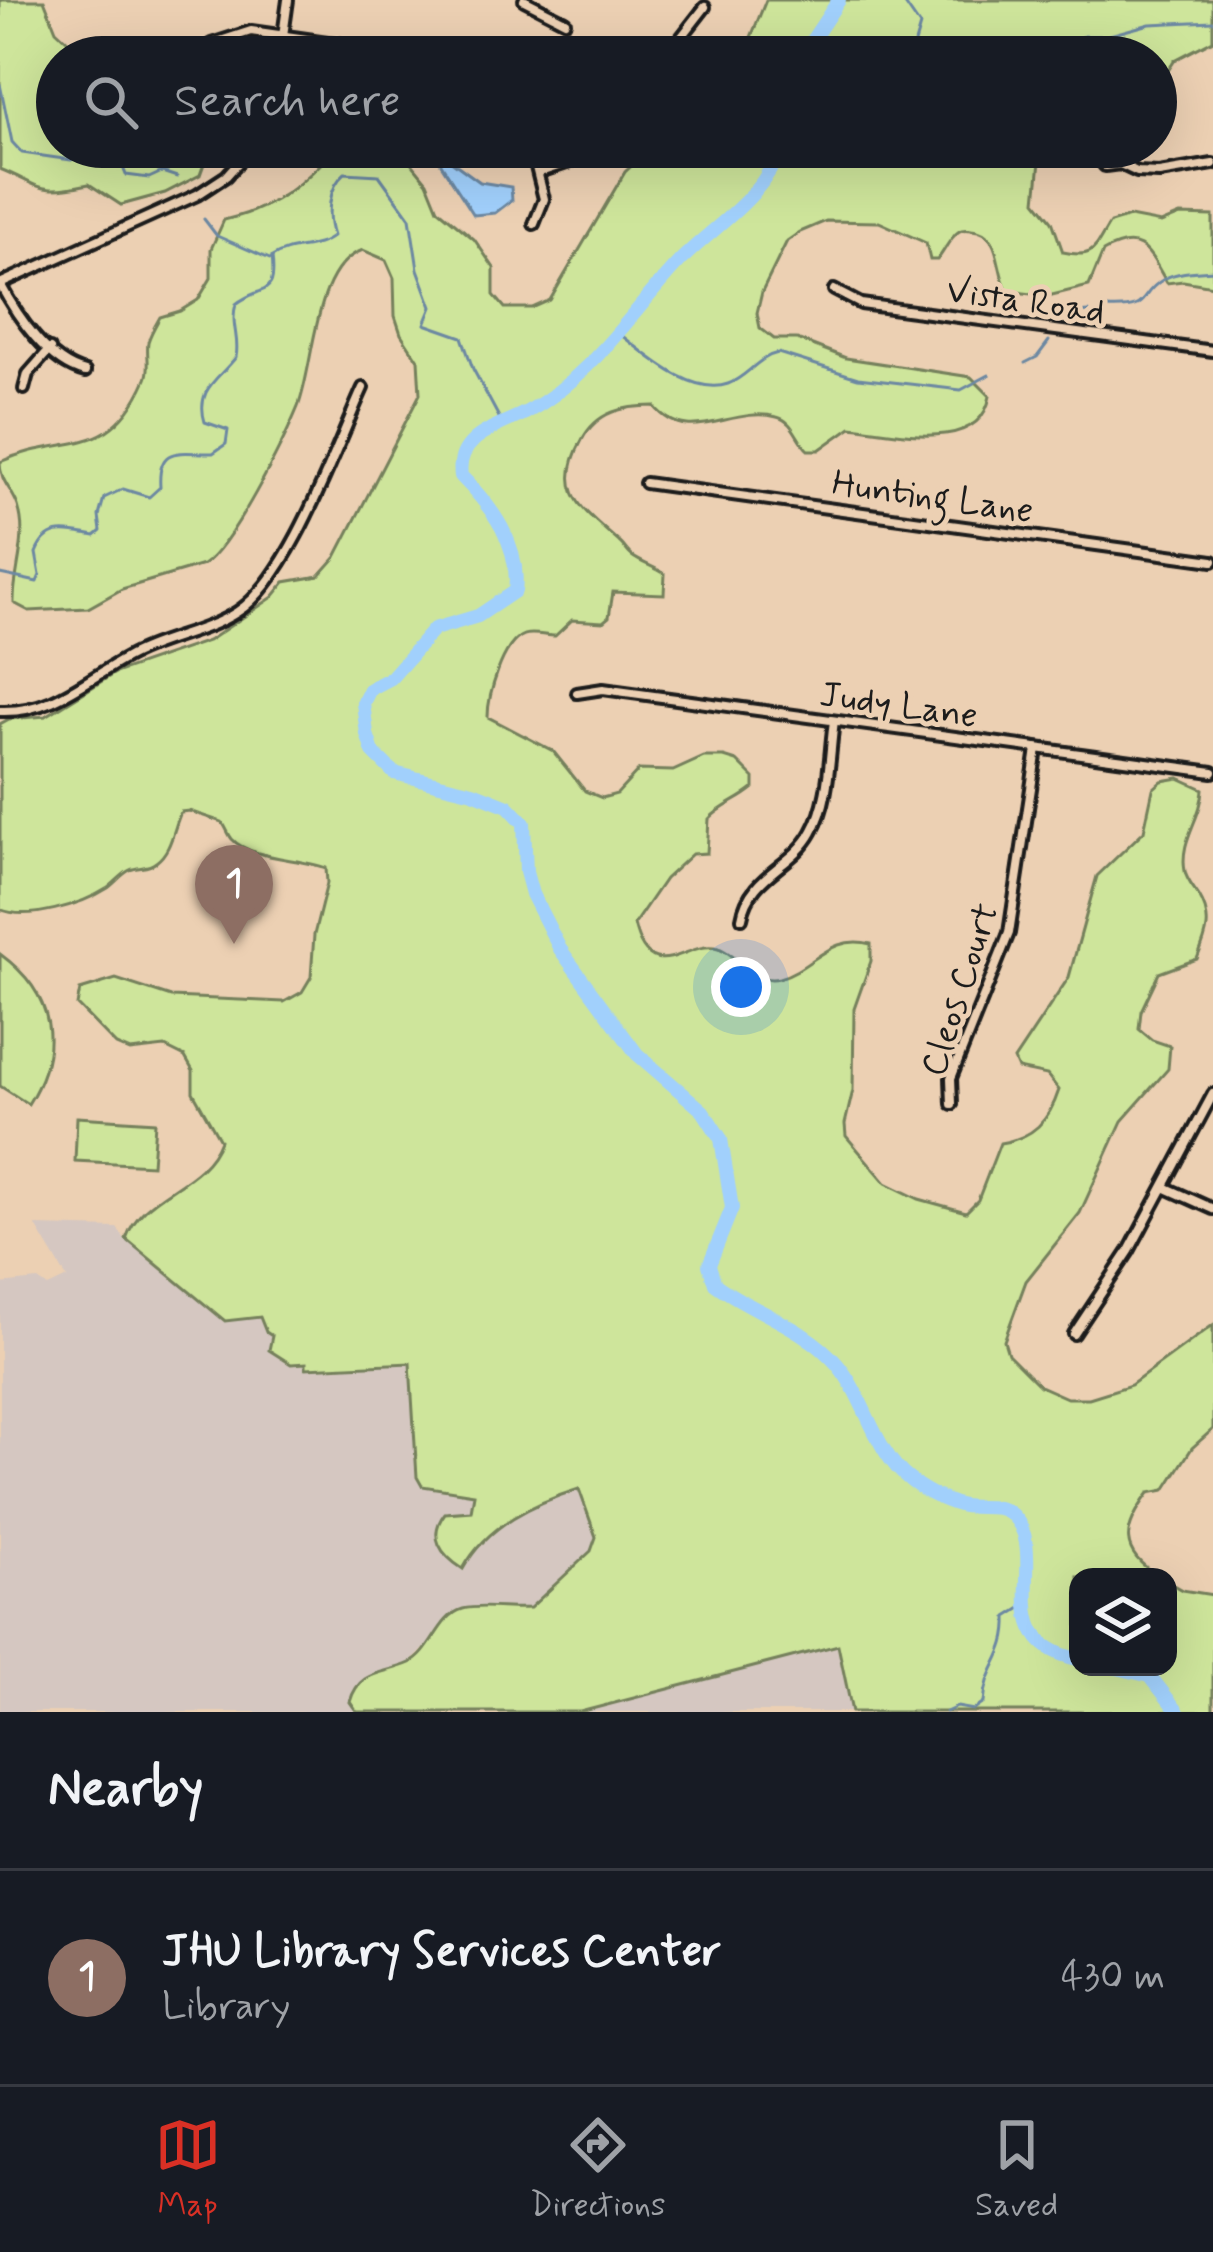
<!DOCTYPE html>
<html lang="en">
<head>
<meta charset="utf-8">
<style>
	body { margin:0; font-family:Mynerve,sans-serif; background:#20242c; color:#f1f3f6 }
	.controls { position:absolute; right:36px; bottom:36px; display:grid; overflow:hidden; border-radius:24px; box-shadow:0 12px 48px #0002 }
	.controls button { width:108px; height:108px; display:grid; place-items:center; padding:0; border:0; border-bottom:3px solid #363941; background:#171b24; color:#f1f3f6; font:60px sans-serif }
	.you { position:absolute; left:741px; top:987px; width:42px; height:42px; margin:-30px; border:9px solid #fff; border-radius:50%; background:#1a73e8; box-shadow:0 0 0 18px #1a73e833 }
	.badge { display:grid; place-items:center; width:78px; height:78px; border-radius:50%; background:#d93025; color:#fff; font-size:39px; font-weight:700 }
	.pin { position:absolute; translate:-50% -99px; filter:drop-shadow(0 3px 6px #0008) }
	.pin::after { content:''; position:absolute; top:63px; width:42px; height:36px; background:inherit; clip-path:polygon(0 0,100% 0,50% 100%) }
	.list { margin:0; padding:0; list-style:none }
	h2 { display:flex; justify-content:space-between; align-items:center; height:156px; margin:0; padding:0 48px; font-size:51px }
	h2 small { font-size:39px; font-weight:400; color:#9ea1a6 }
	.list li { display:grid; grid-template-columns:78px 1fr auto; gap:36px; align-items:center; box-sizing:border-box; height:216px; padding:0 48px; border-top:3px solid #363941 }
	.list b { display:block; font-size:45px; white-space:nowrap }
	.list p { margin:0; font-size:39px; white-space:nowrap; color:#9ea1a6 }
	.list em { font-size:39px; font-style:normal; color:#9ea1a6 }
	.icon { flex:none; width:66px; height:66px; fill:none; stroke:currentColor; stroke-width:2; stroke-linecap:round; stroke-linejoin:round }
	.map { position:relative; flex:none; width:1213px; height:1712px; overflow:hidden }
	.search { position:absolute; background:#171b24; box-shadow:0 12px 48px #0002; left:36px; right:36px; top:36px; height:132px; display:flex; align-items:center; gap:30px; box-sizing:border-box; padding:0 42px; border-radius:66px; color:#9ea1a6; font-size:45px }
	.sheet { height:372px; background:#171b24 }
	nav { display:flex; justify-content:space-around; align-items:center; box-sizing:border-box; height:168px; border-top:3px solid #363941; background:#171b24; font-size:33px; color:#9ea1a6 }
	nav a { display:grid; justify-items:center; gap:6px }
	nav .on { color:#d93025 }
	.map>svg:first-child { display:block }
	.built { fill:#d5c7c1 }
	.green { fill:#cee59b; stroke:#75805c; stroke-width:3 }
	.water { fill:#a1d0fc; stroke:#6c88a2; stroke-width:3 }
	.lines { fill:none; stroke-linecap:round; stroke-linejoin:round }
	.stream { stroke:#6c88a2; stroke-width:3 }
	.river { stroke:#a1d0fc; stroke-width:14 }
	.minor-casing { stroke:#1c1c1c; stroke-width:16 }
	.minor { stroke:#ecd0b3; stroke-width:8 }
	.labels { text-anchor:middle; stroke-width:10; stroke-linejoin:round; paint-order:stroke }
	.street-label { font-size:36px; fill:#1c1c1c; stroke:#ecd0b3 }
</style>
</head>
<body>
<div class="map">
<svg width="1213" height="1712" viewBox="0 0 1213 1712">
	<rect width="100%" height="100%" fill="#ecd0b3"/>
	<filter id="ink" filterUnits="userSpaceOnUse"><feTurbulence type="fractalNoise" baseFrequency=".00833" numOctaves="2"/><feDisplacementMap in="SourceGraphic" scale="24" xChannelSelector="R" yChannelSelector="G"/><feConvolveMatrix kernelMatrix="1 2 1 2 8 2 1 2 1" color-interpolation-filters="sRGB"/></filter>
	<g filter="url(#ink)">
		<!-- built -->
		<g class="built">
			<polygon points="36,1226 117,1228 126,1240 260,1317 266,1332 306,1362 307,1368 410,1362 417,1477 579,1488 596,1537 591,1551 530,1608 464,1609 361,1712 0,1712 0,1284 38,1280 48,1287 67,1278"/>
			<polygon points="839,1644 852,1712 580,1712"/>
		</g>
		<!-- green -->
		<g class="green">
			<path d="M0 0H44L56 30 85 57H57V147H210L200 175 165 193 121 205 89 184C37 195 44 187 0 169Z"/>
			<polygon points="766,0 1213,0 1213,40 1175,60 1156,89 1156,57 743,57"/>
			<path d="M337 147 401 150 427 182 438 209 474 239 494 268V295L505 308H532L550 300 625 172 652 147H1048L1040 161 1036 201 1052 221 1063 252C1096 259 1094 248 1110 223L1130 217 1161 223 1180 215 1213 216V286L1183 281 1167 283C1149 252 1142 230 1103 252L1089 286 1048 296 1008 291C995 272 1003 232 972 230 963 229 960 229 954 236 947 243 944 252 937 260H930L926 243 879 222 826 221 800 232 787 241 762 292 757 313 760 328 774 339H797L846 358 971 377 990 396C980 455 893 431 851 427L819 450H808C796 439 794 421 777 417 731 405 689 449 654 406 624 406 597 411 582 440 553 493 583 509 619 542 624 546 627 552 632 556 641 563 655 567 665 574L664 594 613 592 609 617 603 622 572 620 555 636C546 636 533 632 524 635 502 643 488 696 488 717L553 751 585 791 602 798 617 794 639 770 673 771 704 757H724L737 761 754 778V788C739 801 722 805 709 819L707 853 692 854 665 879 634 924C649 989 687 942 714 947 738 951 751 985 779 978 814 968 830 933 871 944V961L854 1009 853 1090 845 1124 846 1136 886 1183 919 1199 966 1212 978 1200 1000 1143C1033 1138 1049 1121 1059 1090L1047 1075 1018 1069 1014 1060 1069 977 1097 876 1144 831 1153 789 1162 781 1179 778 1203 789C1202 818 1179 840 1185 871 1186 880 1194 888 1199 896 1213 919 1207 935 1197 959L1159 973 1141 1011 1139 1029 1152 1040 1170 1046 1168 1069 1122 1121 1080 1213 1026 1281 1004 1341 1008 1354 1040 1386 1067 1398H1089L1131 1385 1213 1325V1429L1192 1448 1165 1490 1149 1493C1122 1529 1118 1552 1160 1577H1078V1667H1168V1582L1182 1590 1213 1595V1712H852L838 1645 580 1712H357L350 1702C359 1669 384 1675 410 1663 432 1653 438 1616 463 1609 482 1604 510 1610 530 1608L591 1551 596 1537 579 1489C534 1503 487 1525 463 1569 441 1555 427 1536 445 1513L471 1511 474 1494 422 1486 417 1477 410 1363 306 1368V1363L291 1364 269 1350 272 1336 266 1332 260 1317 225 1321 126 1239C142 1191 203 1187 220 1140L193 1092V1071L185 1057 165 1047 130 1051 116 1045 77 1005 80 990 116 979 171 997 284 1002 302 992 311 977 314 935 327 883 326 868C300 858 250 859 232 839 228 834 226 827 222 822L189 811 181 812C173 829 172 850 156 862 148 869 139 866 130 870 122 874 115 883 108 888 83 904 27 922 0 909V724L9 719 46 716 115 673 208 641 273 597 285 582 319 576 336 557 420 394 418 360 401 334 395 316 394 278 386 260 363 250C313 267 315 363 298 407 284 441 231 548 203 565L122 589 88 608 29 611 14 603C13 572 29 539 18 506 12 489 0 482 0 462 66 432 110 462 146 379 151 367 146 355 148 342 150 334 156 324 160 317L180 311 198 300 211 278V249L224 220C274 209 303 184 337 147Z"/>
			<path d="M0 954C55 994 63 1048 28 1104L0 1086Z"/>
			<polygon points="77,1117 155,1122 152,1165 75,1161"/>
		</g>
		<!-- water -->
		<polygon class="water" points="447,158 480,182 511,187 512,200 495,213 474,215 441,164 441,159"/>
		<g class="lines">
			<!-- stream -->
			<g class="stream">
				<polyline points="902,0 920,26 911,57"/>
				<polyline points="1027,57 1085,36 1106,36 1150,24 1213,21"/>
				<polyline points="0,84 12,142 22,153 71,160 100,148 119,157 126,175 149,178 162,172 177,177"/>
				<polyline points="204,219 217,236 272,260"/>
				<path d="M1107 308C1154 310 1135 296 1164 279 1177 271 1199 271 1213 270"/>
				<polyline points="1056,322 1065,314 1089,312"/>
				<path d="M617 332C644 352 691 397 728 384 747 377 758 357 778 353L858 378 961 390 989 375"/>
				<polyline points="1025,363 1037,357 1049,341"/>
				<path d="M0 574 37 582 40 575 36 553C48 523 70 532 95 536L101 531 99 516 104 498 123 489 149 497 160 487C157 443 182 454 213 453L226 444 228 430 205 422C195 389 219 379 236 357 240 338 230 324 236 304 262 284 277 299 272 257 291 244 316 251 333 236 326 216 328 187 345 173L379 175 410 218 418 269 432 307 425 324 462 337 473 369 502 423"/>
				<path d="M946 1712 957 1707 974 1710 984 1703C986 1665 1009 1657 1007 1617L1026 1605"/>
			</g>
			<!-- river -->
			<g class="river">
				<polyline points="801,57 839,0"/>
				<path d="M780 147C765 198 713 226 678 263 631 313 589 379 527 412 499 427 455 436 461 476 492 507 521 545 515 591L478 616 434 629 391 678 370 689 363 703 367 734 373 752 394 773 473 792 508 806 524 823 526 872 532 894 560 949 637 1054 703 1111 721 1139 732 1208 709 1265 715 1284C754 1313 805 1326 837 1364 866 1398 874 1452 910 1480 922 1490 944 1501 959 1505 976 1510 998 1502 1012 1515 1053 1552 988 1642 1078 1659"/>
				<polyline points="1113,1667 1150,1676 1178,1712"/>
			</g>
			<!-- minor casing -->
			<g class="minor-casing">
				<g id="minor">
					<polyline points="524,0 565,21"/>
					<polyline points="211,44 251,31 432,57"/>
					<polyline points="280,57 288,0"/>
					<polyline points="666,57 705,7"/>
					<polyline points="531,147 544,199 534,224"/>
					<polyline points="1101,147 1098,157 1105,166 1120,164 1137,172 1159,173 1213,164"/>
					<polyline points="1120,164 1124,153 1121,147"/>
					<polyline points="540,172 567,163 591,147"/>
					<polyline points="0,284 197,195 226,176 252,147"/>
					<path d="M0 284C17 316 48 363 85 372"/>
					<polyline points="834,290 861,304 1213,351"/>
					<polyline points="24,389 28,374 50,349"/>
					<polyline points="645,483 1213,561"/>
					<polyline points="577,693 603,689 1213,772"/>
					<path d="M0 711C51 713 84 681 126 658 161 638 203 634 237 612 290 579 336 447 363 388"/>
					<path d="M742 918C749 875 793 867 812 832 830 801 829 756 834 721"/>
					<polyline points="952,1104 951,1078 1009,933 1037,749"/>
					<polyline points="1164,1187 1213,1209"/>
					<polyline points="1074,1334 1129,1251 1213,1094"/>
				</g>
			</g>
			<!-- minor -->
			<use href="#minor" class="minor"/>
		</g>
	</g>
	<g class="labels">
		<!-- street labels -->
		<g class="street-label">
			<text transform="translate(1026 299) rotate(8)" y="13">Vista Road</text>
			<text transform="translate(933 495) rotate(8)" y="13">Hunting Lane</text>
			<text transform="translate(899 703) rotate(8)" y="13">Judy Lane</text>
			<text transform="translate(958 989) rotate(-72)" y="13">Cleos Court</text>
		</g>
	</g>
</svg>
<div class="controls">
<button><svg class="icon" aria-label="layers" viewBox="0 0 24 24"><path d="M12 4l9 5-9 5-9-5zM3 14l9 5 9-5"/></svg></button>
</div>
<div class="you"></div>
<div class="pin badge" style="left:234px;top:944px;background:#8d6e63">1</div>
<div class="search"><svg class="icon" aria-label="search" viewBox="0 0 24 24"><circle cx="10" cy="10" r="6"/><path d="M15 15l6 6"/></svg>Search here</div>
</div>
<section class="sheet">
<h2>Nearby<small></small></h2>
<ul class="list">
<li><span class="badge" style="background:#8d6e63">1</span><div><b>JHU Library Services Center</b><p>Library</p></div><em>430 m</em></li>
</ul>
</section>
<nav>
<a class="on"><svg class="icon" aria-label="map" viewBox="0 0 24 24"><path d="M3 6l6-2 6 2 6-2v14l-6 2-6-2-6 2zM9 4v14M15 6v14"/></svg>Map</a>
<a><svg class="icon" aria-label="directions" viewBox="0 0 24 24"><path d="M12 3l9 9-9 9-9-9zM9 14v-3h6M13 9l2 2-2 2"/></svg>Directions</a>
<a><svg class="icon" aria-label="saved" viewBox="0 0 24 24"><path d="M7 4h10v16l-5-4-5 4z"/></svg>Saved</a>
</nav>
</body>
</html>
